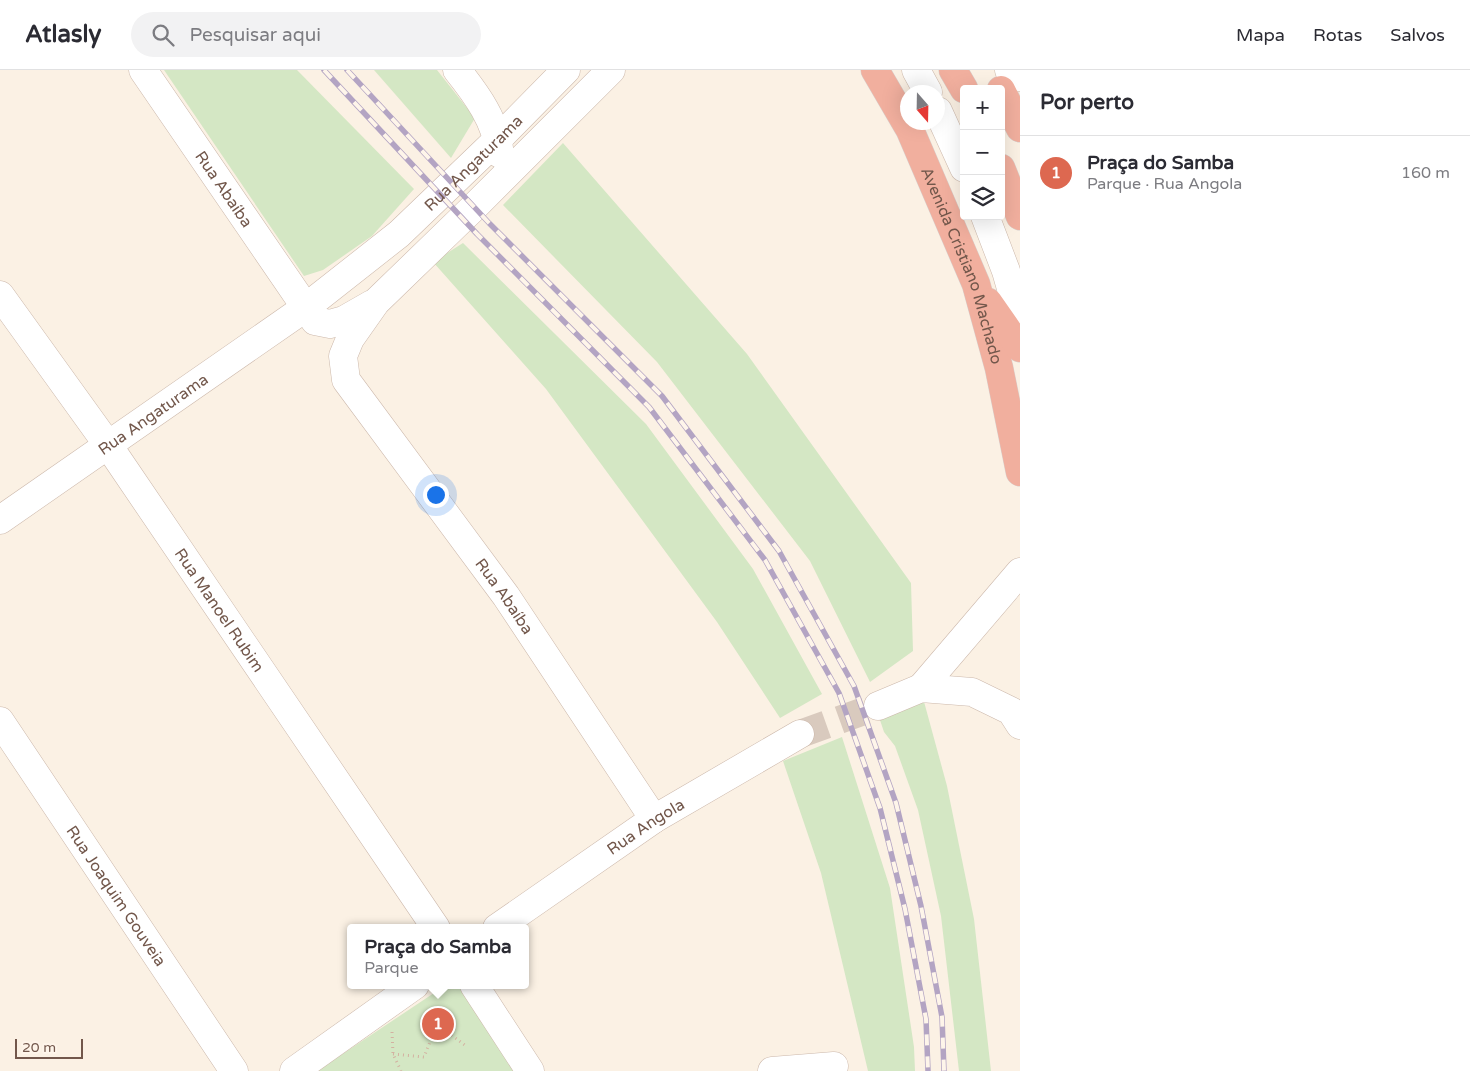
<!DOCTYPE html>
<html lang="pt">
<head>
<meta charset="utf-8">
<style>
	body { margin:0; font-family:"Varela Round",sans-serif; background:#f2f2f3; color:#2b2b33 }
	.controls { position:absolute; right:15px; top:15px; display:grid; overflow:hidden; border-radius:5px; box-shadow:0 5px 20px #0002 }
	.controls button { width:45px; height:45px; display:grid; place-items:center; padding:0; border:0; border-bottom:1px solid #e1e1e2; background:#fff; color:#2b2b33; font:25px sans-serif }
	.compass { position:absolute; left:900px; top:15px; width:45px; height:45px; border-radius:50%; background:#fff; box-shadow:0 5px 20px #0002; rotate:160deg }
	.scale { position:absolute; left:15px; bottom:12px; width:68px; box-sizing:border-box; padding-left:5px; border:2px solid #72574b; border-top:0; font-size:14px; line-height:18px; white-space:nowrap; color:#72574b; -webkit-text-stroke:4px #fef5ea; paint-order:stroke }
	.you { position:absolute; left:435px; top:424px; width:18px; height:18px; margin:-12px; border:4px solid #fff; border-radius:50%; background:#1a73e8; box-shadow:0 0 0 8px #1a73e833 }
	.badge { display:grid; place-items:center; width:32px; height:32px; border-radius:50%; background:#dd6850; color:#fff; font-size:16px; font-weight:700 }
	.pin { position:absolute; translate:-50% -50%; border:2px solid #fff; box-shadow:0 1px 5px #0006 }
	.popup { position:absolute; left:347px; top:854px; width:182px; height:65px; box-sizing:border-box; display:grid; place-content:center; border-radius:5px; background:#fff; filter:drop-shadow(0 1px 4px #0005); font-size:16px; white-space:nowrap; color:#7c7c81 }
	.popup b { font-size:19px; color:#2b2b33 }
	.popup::after { content:''; position:absolute; left:50%; top:100%; margin-left:-10px; border:10px solid transparent; border-top-color:#fff }
	.list { margin:0; padding:0; list-style:none }
	h2 { display:flex; justify-content:space-between; align-items:center; height:65px; margin:0; padding:0 20px; font-size:21px }
	h2 small { font-size:16px; font-weight:400; color:#7c7c81 }
	.list li { display:grid; grid-template-columns:32px 1fr auto; gap:15px; align-items:center; box-sizing:border-box; height:75px; padding:0 20px; border-top:1px solid #e1e1e2 }
	.list b { display:block; font-size:19px; white-space:nowrap }
	.list p { margin:0; font-size:16px; white-space:nowrap; color:#7c7c81 }
	.list em { font-size:16px; font-style:normal; color:#7c7c81 }
	.icon { flex:none; width:28px; height:28px; fill:none; stroke:currentColor; stroke-width:2; stroke-linecap:round; stroke-linejoin:round }
	.map { position:relative; flex:none; width:1020px; height:1001px; overflow:hidden }
	header { display:flex; align-items:center; gap:30px; box-sizing:border-box; height:70px; padding:0 25px; background:#fff; border-bottom:1px solid #e1e1e2 }
	header strong { font-size:24px }
	nav { display:flex; gap:28px; margin-inline-start:auto; font-size:18px }
	.search { width:350px; height:45px; background:#f2f2f3; display:flex; align-items:center; gap:12px; box-sizing:border-box; padding:0 18px; border-radius:28px; color:#7c7c81; font-size:19px }
	main { display:flex }
	aside { flex:1; background:#fff }
	.map>svg:first-child { display:block }
	.green { fill:#d4e7c4 }
	.lines { fill:none; stroke-linecap:round; stroke-linejoin:round }
	.minor-tunnel { stroke:#d9cabe; stroke-width:28; stroke-dasharray:28 14; stroke-linecap:butt }
	.minor-casing { stroke:#ccb8ab; stroke-width:29 }
	.highway-casing { stroke:#d8d0cd; stroke-width:29 }
	.path { stroke:#d3b1a1; stroke-width:3; stroke-dasharray:1 4; stroke-linecap:butt }
	.minor { stroke:#fff; stroke-width:28 }
	.highway { stroke:#f1af9e; stroke-width:28 }
	.rail-casing { stroke:#b3a4c3; stroke-width:5.5 }
	.rail { stroke:#fef5ea; stroke-width:4; stroke-dasharray:11; stroke-linecap:butt }
	.labels { text-anchor:middle; stroke-width:5; stroke-linejoin:round; paint-order:stroke }
	.street-label { font-size:16px; fill:#72574b; stroke:#fef5ea }
</style>
</head>
<body>
<header>
<strong>Atlasly</strong>
<div class="search"><svg class="icon" aria-label="search" viewBox="0 0 24 24"><circle cx="10" cy="10" r="6"/><path d="M15 15l6 6"/></svg>Pesquisar aqui</div>
<nav><a>Mapa</a><a>Rotas</a><a>Salvos</a></nav>
</header>
<main>
<div class="map">
<svg width="1020" height="1001" viewBox="0 0 1020 1001">
	<rect width="100%" height="100%" fill="#fbf1e4"/>
	<!-- green -->
	<g class="green">
		<polygon points="164,0 297,0 414,119 372,166 323,200 304,206"/>
		<polygon points="374,0 437,0 475,48 451,88"/>
		<polygon points="563,73 747,284 911,513 913,581 870,612 810,491 657,292 503,135"/>
		<polygon points="463,173 646,354 753,499 822,624 780,648 717,552 546,319 433,192"/>
		<polygon points="923,628 947,716 974,849 991,1001 959,1001 941,846 918,740 895,676 884,662 879,647"/>
		<polygon points="842,667 890,818 914,977 915,1001 868,1001 821,803 783,691"/>
		<polygon points="446,915 462,915 522,1001 317,1001"/>
	</g>
	<g class="lines">
		<!-- minor-tunnel -->
		<polyline class="minor-tunnel" points="800,664 878,636"/>
		<!-- minor casing -->
		<g class="minor-casing">
			<g id="minor">
				<path id="s1" d="M143 0 315 251 330 254 344 250 372 234"/>
				<path d="M457 0C477 25 496 51 500 84"/>
				<path id="s2" d="M611 0 472 139 376 232 350 269 343 286 346 310 506 526 654 749"/>
				<polyline points="916,0 928,22"/>
				<polyline points="1009,0 1020,7"/>
				<polyline points="938,41 964,98"/>
				<polyline points="985,146 1006,201 1020,250"/>
				<path id="s3" d="M0 225 108 375 436 858"/>
				<path id="s4" d="M0 450 305 238 399 164 498 69 566 0"/>
				<polyline points="921,618 1020,502"/>
				<polyline points="878,636 921,618 972,622 1011,641 1020,655"/>
				<path id="s5" d="M0 651 234 1001"/>
				<path id="s6" d="M497 858 654 749 800 664"/>
				<polyline points="474,915 530,1001"/>
				<polyline points="294,1001 415,915"/>
				<polyline points="772,1001 834,996"/>
			</g>
		</g>
		<!-- highway casing -->
		<g class="highway-casing">
			<g id="highway">
				<path id="s7" d="M875 0 910 60 976 214 999 298 1020 402"/>
				<polyline points="953,0 964,19"/>
				<polyline points="1001,20 1020,58"/>
				<polyline points="1001,98 1020,146"/>
				<polyline points="988,232 1020,278"/>
			</g>
		</g>
		<!-- path -->
		<g class="path">
			<polyline points="392,962 393,984 401,1001"/>
			<polyline points="393,984 424,987 437,954 466,976"/>
		</g>
		<!-- minor -->
		<use href="#minor" class="minor"/>
		<!-- highway -->
		<use href="#highway" class="highway"/>
		<!-- rail casing -->
		<g class="rail-casing">
			<g id="rail">
				<polyline points="324,0 477,164 649,337 765,490 839,623 880,738 905,839 926,949 928,1001"/>
				<polyline points="347,0 489,153 662,326 779,481 854,616 896,733 921,836 942,947 944,1001"/>
			</g>
		</g>
		<!-- rail -->
		<use href="#rail" class="rail"/>
	</g>
	<g class="labels">
		<!-- street labels -->
		<g class="street-label">
			<text dy="6" stroke="none"><textPath href="#s4" startOffset="594">Rua Angaturama</textPath></text>
			<text dy="6" stroke="none"><textPath href="#s1" startOffset="144">Rua Abaíba</textPath></text>
			<text dy="6" stroke="none"><textPath href="#s7" startOffset="215">Avenida Cristiano Machado</textPath></text>
			<text dy="6" stroke="none"><textPath href="#s4" startOffset="186">Rua Angaturama</textPath></text>
			<text dy="6" stroke="none"><textPath href="#s2" startOffset="686">Rua Abaíba</textPath></text>
			<text dy="6" stroke="none"><textPath href="#s3" startOffset="384">Rua Manoel Rubim</textPath></text>
			<text dy="6" stroke="none"><textPath href="#s6" startOffset="180">Rua Angola</textPath></text>
			<text dy="6" stroke="none"><textPath href="#s5" startOffset="210">Rua Joaquim Gouveia</textPath></text>
		</g>
	</g>
</svg>
<div class="controls">
<button>+</button>
<button>−</button>
<button><svg class="icon" aria-label="layers" viewBox="0 0 24 24"><path d="M12 4l9 5-9 5-9-5zM3 14l9 5 9-5"/></svg></button>
</div>
<svg class="compass" viewBox="-18 -18 36 36"><path d="M0-13l5 13h-10z" fill="#e53935"/><path d="M0 13l5-13h-10z" fill="#7c7c81"/></svg>
<div class="scale">20 m</div>
<div class="you"></div>
<div class="pin badge" style="left:438px;top:954px">1</div>
<div class="popup"><b>Praça do Samba</b>Parque</div>
</div>
<aside>
<h2>Por perto<small></small></h2>
<ul class="list">
<li><span class="badge">1</span><div><b>Praça do Samba</b><p>Parque · Rua Angola</p></div><em>160 m</em></li>
</ul>
</aside>
</main>
</body>
</html>
